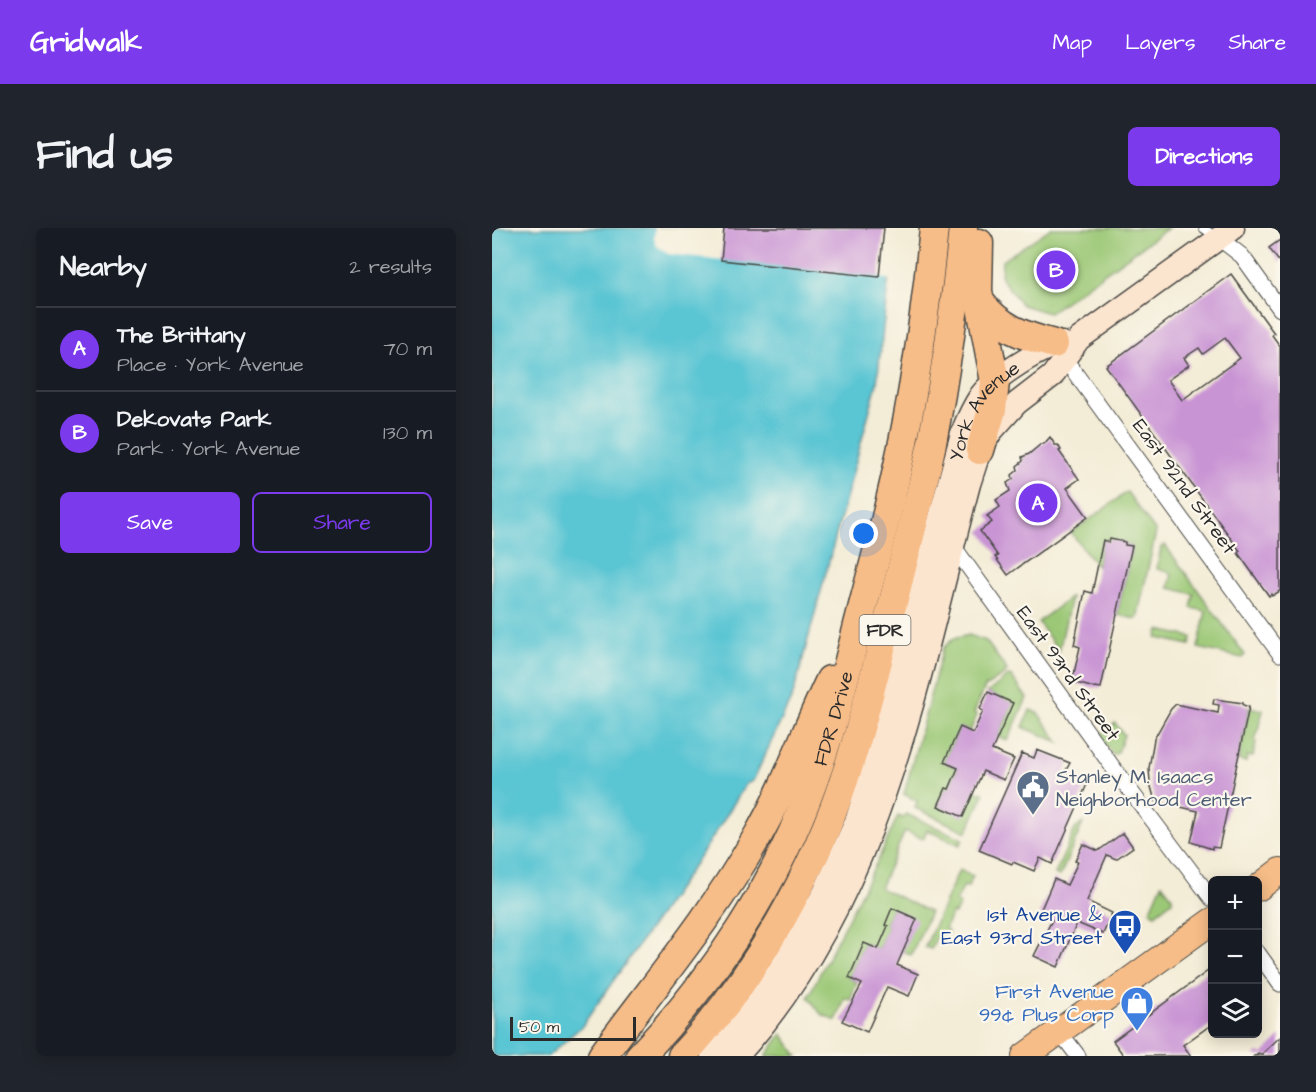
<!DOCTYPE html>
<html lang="en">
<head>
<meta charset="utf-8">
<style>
	body { margin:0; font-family:"Architects Daughter",sans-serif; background:#20242c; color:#f1f3f6 }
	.controls { position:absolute; right:18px; bottom:18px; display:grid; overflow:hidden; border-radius:9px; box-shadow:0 3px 15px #0003 }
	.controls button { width:54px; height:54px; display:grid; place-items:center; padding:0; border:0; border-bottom:2px solid #363941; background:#171b24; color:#f1f3f6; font:30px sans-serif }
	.scale { position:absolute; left:18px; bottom:15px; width:126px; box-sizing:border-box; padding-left:6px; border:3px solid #2b2b2b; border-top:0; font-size:16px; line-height:21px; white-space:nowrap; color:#2b2b2b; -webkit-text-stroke:4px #fbf7ec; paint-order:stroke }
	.you { position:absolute; left:372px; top:306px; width:21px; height:21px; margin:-15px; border:4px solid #fff; border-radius:50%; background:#1a73e8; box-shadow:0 0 0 9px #1a73e833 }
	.badge { display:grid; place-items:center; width:39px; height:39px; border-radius:50%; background:#7c3aed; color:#fff; font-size:20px; font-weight:700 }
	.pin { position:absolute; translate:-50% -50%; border:3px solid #fff; box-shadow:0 2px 6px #0006 }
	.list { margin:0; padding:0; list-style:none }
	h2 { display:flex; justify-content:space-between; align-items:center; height:78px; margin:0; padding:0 24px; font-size:26px }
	h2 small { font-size:20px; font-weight:400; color:#9ea1a6 }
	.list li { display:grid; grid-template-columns:39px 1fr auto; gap:18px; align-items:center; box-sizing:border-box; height:84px; padding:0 24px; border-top:2px solid #363941 }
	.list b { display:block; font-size:22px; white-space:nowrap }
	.list p { margin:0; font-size:20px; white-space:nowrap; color:#9ea1a6 }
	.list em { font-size:20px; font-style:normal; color:#9ea1a6 }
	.actions { display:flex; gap:12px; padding:18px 24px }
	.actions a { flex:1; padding:14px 0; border:2px solid #7c3aed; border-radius:9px; text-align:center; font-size:21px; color:#7c3aed }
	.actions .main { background:#7c3aed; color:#fff }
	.icon { flex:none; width:33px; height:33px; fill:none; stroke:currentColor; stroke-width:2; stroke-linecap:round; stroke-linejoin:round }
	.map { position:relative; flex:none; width:788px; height:828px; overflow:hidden; border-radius:9px }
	header { display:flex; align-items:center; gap:36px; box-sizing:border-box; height:84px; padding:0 30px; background:#7c3aed; color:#fff }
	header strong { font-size:28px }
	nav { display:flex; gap:33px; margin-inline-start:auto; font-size:21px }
	.intro { display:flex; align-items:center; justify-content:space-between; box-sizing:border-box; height:144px; padding:0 36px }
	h1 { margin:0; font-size:42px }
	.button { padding:15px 27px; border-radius:9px; background:#7c3aed; color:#fff; font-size:21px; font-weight:700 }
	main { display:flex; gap:36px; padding:0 36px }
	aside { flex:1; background:#171b24; border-radius:9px; box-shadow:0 3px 15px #0003 }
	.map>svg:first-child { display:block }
	.green { fill:#9bc876; stroke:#637a50; stroke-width:1.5 }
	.water { fill:#5ac5d3; stroke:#42787f; stroke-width:1.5 }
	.pier { fill:#f3ecd6 }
	.building { fill:#c994d4; fill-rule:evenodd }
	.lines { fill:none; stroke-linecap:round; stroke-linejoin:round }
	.service-casing { stroke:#494845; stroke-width:10 }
	.minor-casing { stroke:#494845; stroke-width:17 }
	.secondary-casing { stroke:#494845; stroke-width:25 }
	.primary-casing { stroke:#494845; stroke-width:28 }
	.motorway-casing { stroke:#494845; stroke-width:31 }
	.service { stroke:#fff; stroke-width:8 }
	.minor { stroke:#fff; stroke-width:15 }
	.secondary { stroke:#fce5cf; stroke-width:22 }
	.primary { stroke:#f7bd88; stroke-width:26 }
	.motorway { stroke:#f7bd88; stroke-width:28 }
	.labels { text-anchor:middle; stroke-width:4.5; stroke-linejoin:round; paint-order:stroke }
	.shield { fill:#fbf7ec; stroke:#696865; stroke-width:1.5 }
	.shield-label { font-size:18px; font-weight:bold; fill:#2b2b2b }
	.street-label { font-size:20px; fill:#2b2b2b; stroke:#fbf7ec }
	.service-label { font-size:20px; fill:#4e5e75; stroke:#fbf7ec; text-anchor:start }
	.transit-label { font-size:20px; fill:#164399; stroke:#fbf7ec; text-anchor:end }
	.shop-label { font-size:20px; fill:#366cbe; stroke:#fbf7ec; text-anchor:end }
</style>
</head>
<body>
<header>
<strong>Gridwalk</strong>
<nav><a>Map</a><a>Layers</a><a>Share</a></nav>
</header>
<div class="intro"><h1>Find us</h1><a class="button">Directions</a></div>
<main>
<aside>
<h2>Nearby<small>2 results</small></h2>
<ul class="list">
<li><span class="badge">A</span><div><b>The Brittany</b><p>Place · York Avenue</p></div><em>70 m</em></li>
<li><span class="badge">B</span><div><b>Dekovats Park</b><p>Park · York Avenue</p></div><em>130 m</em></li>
</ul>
<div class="actions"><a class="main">Save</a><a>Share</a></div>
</aside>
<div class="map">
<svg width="788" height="828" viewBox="0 0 788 828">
	<rect width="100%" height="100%" fill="#fbf7ec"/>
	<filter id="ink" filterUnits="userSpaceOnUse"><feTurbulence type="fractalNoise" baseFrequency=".0167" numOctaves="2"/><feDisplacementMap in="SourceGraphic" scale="12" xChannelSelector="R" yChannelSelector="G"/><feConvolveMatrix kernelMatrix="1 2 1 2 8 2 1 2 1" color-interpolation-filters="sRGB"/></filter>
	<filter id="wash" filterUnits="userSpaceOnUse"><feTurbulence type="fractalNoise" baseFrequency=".008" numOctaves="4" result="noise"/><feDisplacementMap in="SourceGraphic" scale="24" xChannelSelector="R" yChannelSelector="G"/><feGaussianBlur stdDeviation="1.35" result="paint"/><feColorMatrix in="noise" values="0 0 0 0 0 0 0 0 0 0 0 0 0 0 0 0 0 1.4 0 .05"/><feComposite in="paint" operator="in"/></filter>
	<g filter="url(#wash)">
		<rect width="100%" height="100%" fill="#f3ecd6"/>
		<!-- green -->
		<g class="green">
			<polygon points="559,0 676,0 557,85 530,77 509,50 510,33"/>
			<polygon points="635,264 664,304 645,391 625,387 640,318 633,317 633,314 611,312 605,338 579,305"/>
			<polygon points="673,317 753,427 750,430 706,420 714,383 699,380 702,366 677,360 680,345 665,341 669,319"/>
			<polygon points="579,369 567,423 546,394"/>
			<polygon points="667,402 700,409 698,417 665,410"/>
			<polygon points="477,407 494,413 515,442 513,446 493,459 482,485 485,487 478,503 468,500 452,534 466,540 457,561 454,560 446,578 483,562 492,566 475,604 423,580 425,573 412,566 451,420 461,411"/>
			<polygon points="516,448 520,449 535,470 516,512 506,509 520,476 496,464"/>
			<polygon points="757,479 771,482 763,513 764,514 761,529 755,528 754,534 746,532"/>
			<polygon points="538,482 546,485 567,514 531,499"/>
			<polygon points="623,495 632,507 626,524 621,527 607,508"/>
			<polygon points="414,586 471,611 468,617 435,602 431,611 413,603 388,660 438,684 419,727 411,723 400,680 393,697 396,698 386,721 372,715 357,750 365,754 358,772 353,770 344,793 329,786 316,769 387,630 406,588 411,590"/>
			<polygon points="591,595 568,648 563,646 583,601"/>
			<polygon points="467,642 481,648 476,659 472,658 464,674 468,676 463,686 460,685 453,701 456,703 453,710 445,707 439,721 433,719"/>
			<polygon points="670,656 680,669 680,673 663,686 658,683"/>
			<polygon points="290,806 306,828 274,828"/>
		</g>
		<!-- water -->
		<polygon class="water" points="0,0 402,0 385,155 301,467 261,553 254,556 213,621 90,798 56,828 0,828"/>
		<!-- pier -->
		<polygon class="pier" points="163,0 404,0 398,52 387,49 176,26 165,18 162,11"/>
		<g id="blocks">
			<!-- building -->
			<g class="building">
				<polygon points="232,0 392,0 387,49 229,32"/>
				<polygon points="788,12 788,35 777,20"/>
				<path d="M739 46 782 105 780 107 788 118V363L780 368 779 366 777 368 746 325 748 323 614 138ZM733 110 748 130 690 172 676 152 697 137 692 130 707 120 711 126Z"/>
				<polygon points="558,209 563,217 566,217 569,222 567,223 587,251 575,260 596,289 516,347 503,329 506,328 488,303 500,294 495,288 508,279 504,272 518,263 515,255 521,251 520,247 526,242 525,238 531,233 530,229 537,226 549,216 552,216"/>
				<polygon points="618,311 633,314 633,317 640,318 609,460 603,459 603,460 580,454 588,419 582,417 593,363 600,365 611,312 617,314"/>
				<polygon points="496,464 521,475 500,522 522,531 512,552 491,543 471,589 446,578 454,560 457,561 466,540 452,534 468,499 481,505 491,483 488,481"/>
				<polygon points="722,471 751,475 751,477 757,479 727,620 720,619 720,621 699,614 706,583 663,573 658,555 657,540 662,511 679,481 684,476 726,485 727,477 721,476"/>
				<polygon points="545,522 578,535 573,544 596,554 560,636 548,630 542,643 521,634 520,636 487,622 530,525 542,530"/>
				<polygon points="631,605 641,619 624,631 615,627 595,673 620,685 611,706 585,695 566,739 542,728 560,692 547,686 562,651 575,657 586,634 583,633 591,616 606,623"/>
				<polygon points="400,680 425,691 405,737 426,746 417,768 395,759 375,804 350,793 370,756 357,750 372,715 386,721 396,698 393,697"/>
				<polygon points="720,740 720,796 691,817 699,828 632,828 621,813"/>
				<polygon points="788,809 788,828 762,828 766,825 770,826"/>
			</g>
		</g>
	</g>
	<g filter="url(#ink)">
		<use href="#blocks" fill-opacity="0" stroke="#494845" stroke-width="1.5"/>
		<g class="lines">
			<!-- service casing -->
			<g class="service-casing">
				<polyline id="service" points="711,0 723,8"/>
			</g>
			<!-- minor casing -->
			<g class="minor-casing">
				<g id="minor">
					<polyline points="727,10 750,28 788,81"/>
					<polyline points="567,123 788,426"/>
					<polyline points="459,315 625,545 720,671"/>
					<polyline points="766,725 788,756"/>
					<polyline points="567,803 586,828"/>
				</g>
			</g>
			<!-- secondary casing -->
			<g class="secondary-casing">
				<g id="secondary">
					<path id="s1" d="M220 828 263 778 293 733 332 665 364 594 390 512 470 205C475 192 481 179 489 167 503 149 548 120 571 115"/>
					<path d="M245 828C389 671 424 455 477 256L488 222 499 204 525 175 560 148 587 111 741 0"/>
				</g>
			</g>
			<!-- primary casing -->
			<g class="primary-casing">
				<g id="primary">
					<polyline points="766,660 788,643"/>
					<polyline points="533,828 720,693"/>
				</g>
			</g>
			<!-- motorway casing -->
			<g class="motorway-casing">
				<g id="motorway">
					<polyline points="487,15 486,63 503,154 500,182 488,222"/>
					<path d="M489 75C508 100 532 108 562 116"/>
					<path d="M110 828C163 756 221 687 265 609 294 559 313 504 338 452"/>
					<path id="s2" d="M148 828C223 750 285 655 321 554 343 494 357 431 373 370 384 328 396 285 405 242 423 162 434 81 442 0"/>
					<path d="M190 828C265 747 322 645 356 540 373 488 385 435 399 382 413 327 428 271 440 215 454 144 464 72 471 0"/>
				</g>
			</g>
			<!-- service -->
			<use href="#service" class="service"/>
			<!-- minor -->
			<use href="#minor" class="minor"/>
			<!-- secondary -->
			<use href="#secondary" class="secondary"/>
			<!-- primary -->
			<use href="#primary" class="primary"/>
			<!-- motorway -->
			<use href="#motorway" class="motorway"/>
		</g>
	</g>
	<!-- icons -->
	<defs>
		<g id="civic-pin" transform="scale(1.725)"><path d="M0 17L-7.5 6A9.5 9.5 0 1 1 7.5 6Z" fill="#5c6f8a" stroke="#fbf7ec"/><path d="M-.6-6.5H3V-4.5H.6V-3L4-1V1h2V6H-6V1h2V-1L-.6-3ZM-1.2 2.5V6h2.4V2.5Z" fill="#fff"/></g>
		<g id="bus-pin" transform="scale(1.725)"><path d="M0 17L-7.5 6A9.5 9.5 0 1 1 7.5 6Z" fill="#1a4fb4" stroke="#fbf7ec"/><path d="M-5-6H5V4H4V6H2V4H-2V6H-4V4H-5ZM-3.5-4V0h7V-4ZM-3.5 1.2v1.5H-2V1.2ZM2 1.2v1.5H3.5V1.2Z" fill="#fff"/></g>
		<g id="shop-pin" transform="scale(1.725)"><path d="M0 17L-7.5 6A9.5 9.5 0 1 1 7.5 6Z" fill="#3f7fe0" stroke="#fbf7ec"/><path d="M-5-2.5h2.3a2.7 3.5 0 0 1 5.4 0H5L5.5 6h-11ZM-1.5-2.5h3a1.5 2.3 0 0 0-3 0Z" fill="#fff"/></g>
	</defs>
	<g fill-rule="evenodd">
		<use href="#civic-pin" x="541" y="559"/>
		<use href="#bus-pin" x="633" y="698"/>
		<use href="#shop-pin" x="645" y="775"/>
	</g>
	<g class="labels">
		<!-- shield labels -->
		<rect class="shield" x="367.5" y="387" width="51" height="30" rx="4.5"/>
		<g class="shield-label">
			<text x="393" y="408">FDR</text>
		</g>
		<!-- street labels -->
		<g class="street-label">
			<text dy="7" stroke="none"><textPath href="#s1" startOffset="710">York Avenue</textPath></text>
			<text transform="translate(693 258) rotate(54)" y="7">East 92nd Street</text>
			<text transform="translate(577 445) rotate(54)" y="7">East 93rd Street</text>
			<text dy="7" stroke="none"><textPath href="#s2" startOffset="393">FDR Drive</textPath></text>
		</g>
		<!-- service labels -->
		<g class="service-label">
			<text x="564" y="555">Stanley M. Isaacs<tspan x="564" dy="23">Neighborhood Center</tspan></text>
		</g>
		<!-- transit labels -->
		<g class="transit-label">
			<text x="610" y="693">1st Avenue &amp;<tspan x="610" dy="23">East 93rd Street</tspan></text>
		</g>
		<!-- shop labels -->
		<g class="shop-label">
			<text x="622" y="770">First Avenue<tspan x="622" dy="23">99¢ Plus Corp</tspan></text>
		</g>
	</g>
</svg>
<div class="controls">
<button>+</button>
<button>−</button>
<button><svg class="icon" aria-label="layers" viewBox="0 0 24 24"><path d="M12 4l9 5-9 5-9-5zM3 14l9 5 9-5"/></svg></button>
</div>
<div class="scale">50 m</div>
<div class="you"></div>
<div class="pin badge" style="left:546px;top:275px">A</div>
<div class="pin badge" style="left:564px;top:42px">B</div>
</div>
</main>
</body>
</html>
